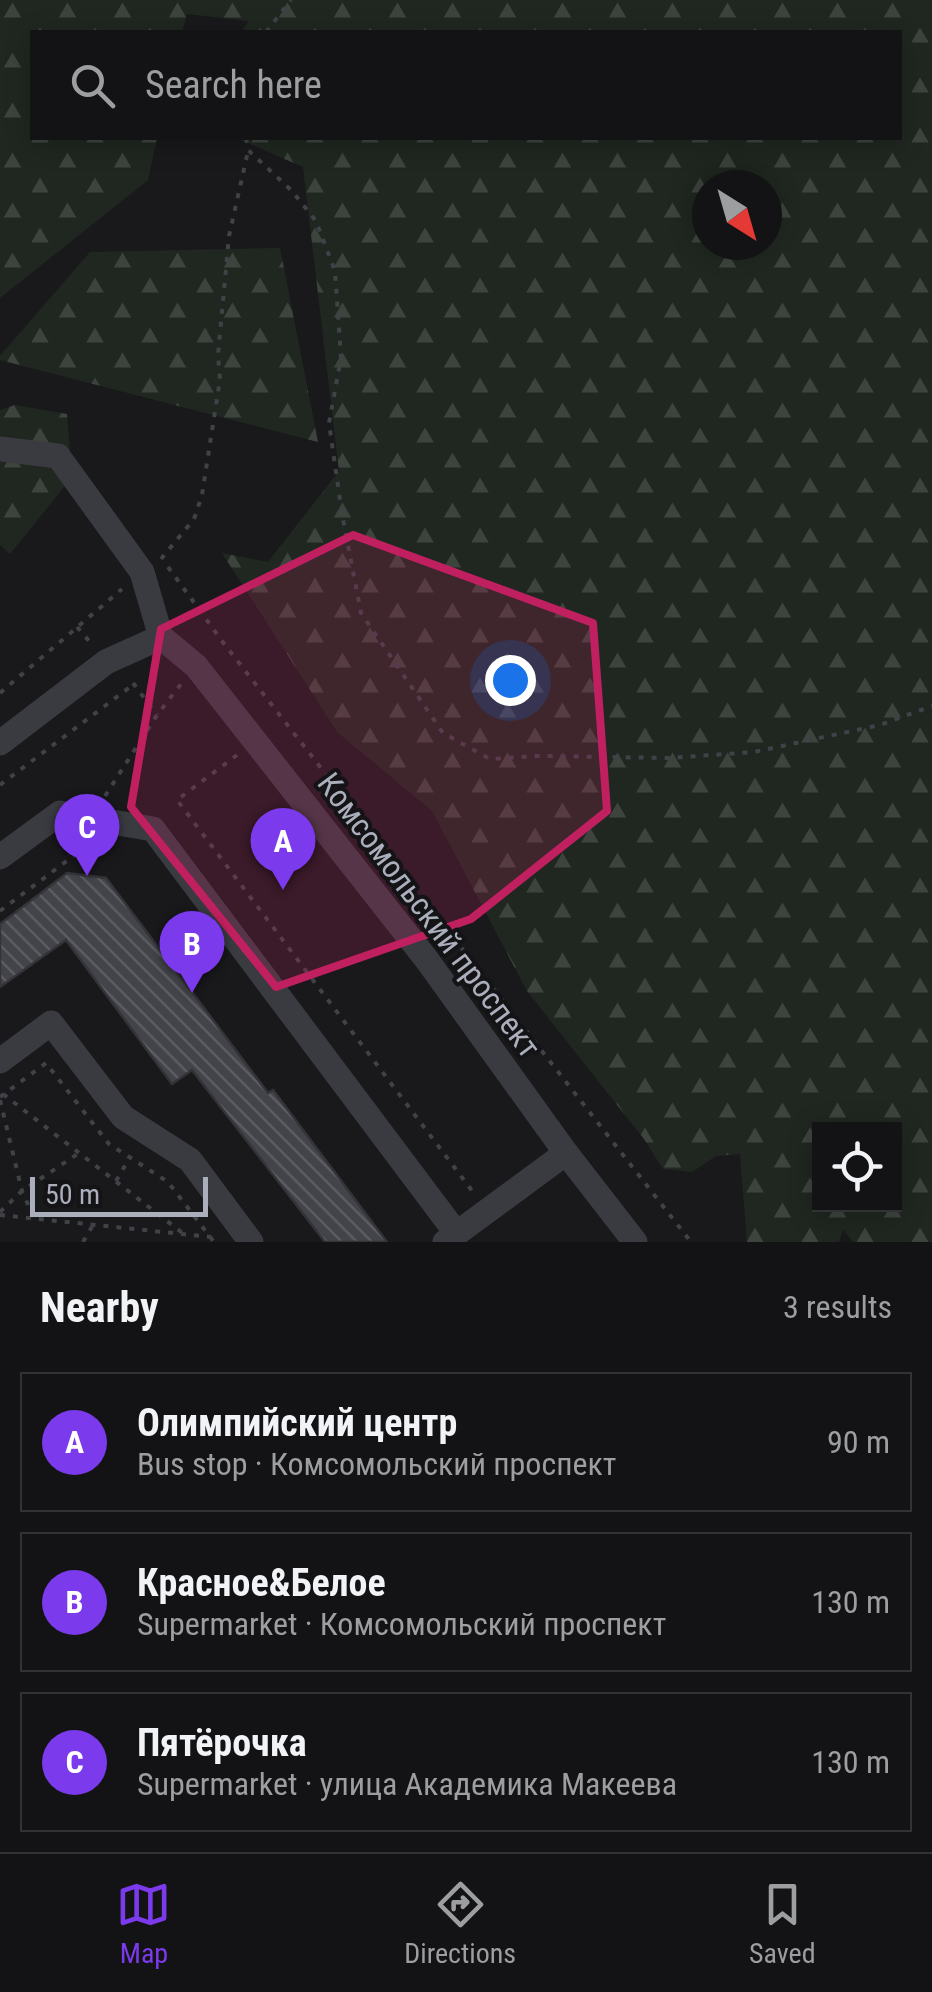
<!DOCTYPE html>
<html lang="en">
<head>
<meta charset="utf-8">
<style>
	body { margin:0; font-family:"Roboto Condensed",sans-serif; background:#202022; color:#f1f3f6 }
	.controls { position:absolute; right:30px; bottom:30px; display:grid; overflow:hidden; border-radius:0px; box-shadow:0 5px 25px #0003 }
	.controls button { width:90px; height:90px; display:grid; place-items:center; padding:0; border:0; border-bottom:2px solid #323234; background:#131315; color:#f1f3f6; font:50px sans-serif }
	.compass { position:absolute; left:692px; top:170px; width:90px; height:90px; border-radius:50%; background:#131315; box-shadow:0 5px 25px #0003; rotate:143deg }
	.scale { position:absolute; left:30px; bottom:25px; width:178px; box-sizing:border-box; padding-left:10px; border:5px solid #abafbc; border-top:0; font-size:28px; line-height:35px; white-space:nowrap; color:#abafbc; -webkit-text-stroke:8px #141417; paint-order:stroke }
	.you { position:absolute; left:510px; top:680px; width:35px; height:35px; margin:-25px; border:8px solid #fff; border-radius:50%; background:#1a73e8; box-shadow:0 0 0 15px #1a73e833 }
	.badge { display:grid; place-items:center; width:65px; height:65px; border-radius:50%; background:#7c3aed; color:#fff; font-size:32px; font-weight:700 }
	.pin { position:absolute; translate:-50% -82px; filter:drop-shadow(0 2px 5px #0008) }
	.pin::after { content:''; position:absolute; top:52px; width:35px; height:30px; background:inherit; clip-path:polygon(0 0,100% 0,50% 100%) }
	.list { margin:0; padding:0; list-style:none }
	h2 { display:flex; justify-content:space-between; align-items:center; height:130px; margin:0; padding:0 40px; font-size:42px }
	h2 small { font-size:32px; font-weight:400; color:#9d9ea0 }
	.list li { display:grid; grid-template-columns:65px 1fr auto; gap:30px; align-items:center; box-sizing:border-box; height:140px; margin:0 20px 20px; padding:0 20px; border:2px solid #323234; border-radius:0px }
	.list b { display:block; font-size:38px; white-space:nowrap }
	.list p { margin:0; font-size:32px; white-space:nowrap; color:#9d9ea0 }
	.list em { font-size:32px; font-style:normal; color:#9d9ea0 }
	.icon { flex:none; width:55px; height:55px; fill:none; stroke:currentColor; stroke-width:2; stroke-linecap:round; stroke-linejoin:round }
	.map { position:relative; flex:none; width:932px; height:1242px; overflow:hidden }
	.search { position:absolute; background:#131315; box-shadow:0 5px 25px #0003; left:30px; right:30px; top:30px; height:110px; display:flex; align-items:center; gap:25px; box-sizing:border-box; padding:0 35px; border-radius:0px; color:#9d9ea0; font-size:38px }
	.sheet { height:610px; background:#131315 }
	nav { display:flex; justify-content:space-around; align-items:center; box-sizing:border-box; height:140px; border-top:2px solid #323234; background:#131315; font-size:28px; color:#9d9ea0 }
	nav a { display:grid; justify-items:center; gap:5px }
	nav .on { color:#7c3aed }
	.map>svg:first-child { display:block }
	.forest { fill:url(#forest-firs); fill-rule:evenodd }
	.building { fill:url(#building-back-hatch); stroke:#333338; stroke-width:2.5 }
	.lines { fill:none; stroke-linecap:round; stroke-linejoin:round }
	.path { stroke:#404248; stroke-width:4; stroke-dasharray:5 8; stroke-linecap:butt }
	.minor { stroke:#3a3b41; stroke-width:25 }
	.marked { fill:#c12060; fill-opacity:0.2; stroke:#c12060; stroke-width:8; stroke-linejoin:round }
	.labels { text-anchor:middle; stroke-width:8; stroke-linejoin:round; paint-order:stroke }
	.street-label { font-size:32px; fill:#abafbc; stroke:#141417 }
</style>
</head>
<body>
<div class="map">
<svg width="932" height="1242" viewBox="0 0 932 1242">
	<defs>
		<pattern id="forest-firs" width="22" height="20" patternUnits="userSpaceOnUse" patternTransform="scale(2.5)"><rect width="22" height="20" fill="#1f2720"/><path d="M5 1l3.5 6h-7zM16 11l3.5 6h-7z" fill="#3d443e"/></pattern>
		<pattern id="building-back-hatch" width="6" height="6" patternUnits="userSpaceOnUse" patternTransform="scale(2.5)"><rect width="6" height="6" fill="#434449"/><path d="M-1 5l2 2M0 0l6 6M5-1l2 2" fill="none" stroke="#5b5c61"/></pattern>
	</defs>
	<rect width="100%" height="100%" fill="#19191c"/>
	<!-- forest -->
	<g class="forest">
		<path d="M0 0H932V1242H853L843 1229 839 1242H747L740 1154 716 1156 692 1172 663 1169 644 1139 527 991 432 811 337 732 222 553 268 562 339 471 303 167 236 138H900V32H241L249 21 187 14 182 32H32V138H157L148 180 0 298ZM767 185V245H707V185ZM820 1130H894V1204H820Z"/>
		<polygon points="280,248 318,442 0,360 0,356 90,252"/>
		<polygon points="15,405 67,414 72,477 10,554 0,545 0,410"/>
	</g>
	<!-- building -->
	<polygon class="building" points="67,873 106,878 268,1093 273,1090 387,1242 325,1242 192,1070 172,1084 66,940 0,987 0,924"/>
	<g class="lines">
		<!-- path -->
		<g class="path">
			<polyline points="266,32 291,0"/>
			<polyline points="246,138 248,150 292,191 316,221 335,271 341,358 329,423 342,514 361,613 443,733 490,759 540,756 670,758 754,752 880,725 932,706"/>
			<polyline points="161,559 194,519 202,495 220,379 218,355 229,236 248,151"/>
			<polyline points="168,567 225,645 691,1242"/>
			<polyline points="77,627 90,642"/>
			<polyline points="133,683 157,715"/>
			<polyline points="0,693 122,589"/>
			<polyline points="237,755 177,800 473,1192"/>
			<polyline points="0,785 134,684"/>
			<polyline points="105,796 157,715 181,684"/>
			<polyline points="0,911 92,842"/>
			<polyline points="3,1094 185,1235"/>
			<polyline points="0,1097 46,1063 109,1144 168,1182 214,1242"/>
			<polyline points="0,1100 22,1191 34,1218"/>
			<polyline points="116,1181 130,1157"/>
			<polyline points="0,1212 22,1191 79,1153"/>
			<polyline points="0,1215 211,1237"/>
			<polyline points="83,1242 93,1225"/>
		</g>
		<!-- minor -->
		<g class="minor">
			<polyline points="0,449 58,456 142,572 161,637"/>
			<polyline points="161,637 196,666 427,960 566,1153 635,1242"/>
			<polyline points="0,743 106,662 161,637"/>
			<polyline points="0,857 60,813 153,829 457,1234"/>
			<polyline points="0,1061 51,1023 123,1117 190,1160 251,1242"/>
			<polyline points="445,1242 566,1153"/>
		</g>
	</g>
	<!-- marked area -->
	<path class="marked" d="M353 535 593 623 607 811 471 919 276 987 131 807 161 629Z"/>
	<g class="labels">
		<!-- street labels -->
		<g class="street-label">
			<text transform="translate(429 915) rotate(53)" y="11">Комсомольский проспект</text>
		</g>
	</g>
</svg>
<div class="controls">
<button><svg class="icon" aria-label="locate" viewBox="0 0 24 24"><circle cx="12" cy="12" r="6"/><path d="M12 2v4M12 18v4M2 12h4M18 12h4"/></svg></button>
</div>
<svg class="compass" viewBox="-18 -18 36 36"><path d="M0-13l5 13h-10z" fill="#e53935"/><path d="M0 13l5-13h-10z" fill="#9d9ea0"/></svg>
<div class="scale">50 m</div>
<div class="you"></div>
<div class="pin badge" style="left:283px;top:890px">A</div>
<div class="pin badge" style="left:192px;top:993px">B</div>
<div class="pin badge" style="left:87px;top:876px">C</div>
<div class="search"><svg class="icon" aria-label="search" viewBox="0 0 24 24"><circle cx="10" cy="10" r="6"/><path d="M15 15l6 6"/></svg>Search here</div>
</div>
<section class="sheet">
<h2>Nearby<small>3 results</small></h2>
<ul class="list">
<li><span class="badge">A</span><div><b>Олимпийский центр</b><p>Bus stop · Комсомольский проспект</p></div><em>90 m</em></li>
<li><span class="badge">B</span><div><b>Красное&amp;Белое</b><p>Supermarket · Комсомольский проспект</p></div><em>130 m</em></li>
<li><span class="badge">C</span><div><b>Пятёрочка</b><p>Supermarket · улица Академика Макеева</p></div><em>130 m</em></li>
</ul>
</section>
<nav>
<a class="on"><svg class="icon" aria-label="map" viewBox="0 0 24 24"><path d="M3 6l6-2 6 2 6-2v14l-6 2-6-2-6 2zM9 4v14M15 6v14"/></svg>Map</a>
<a><svg class="icon" aria-label="directions" viewBox="0 0 24 24"><path d="M12 3l9 9-9 9-9-9zM9 14v-3h6M13 9l2 2-2 2"/></svg>Directions</a>
<a><svg class="icon" aria-label="saved" viewBox="0 0 24 24"><path d="M7 4h10v16l-5-4-5 4z"/></svg>Saved</a>
</nav>
</body>
</html>
